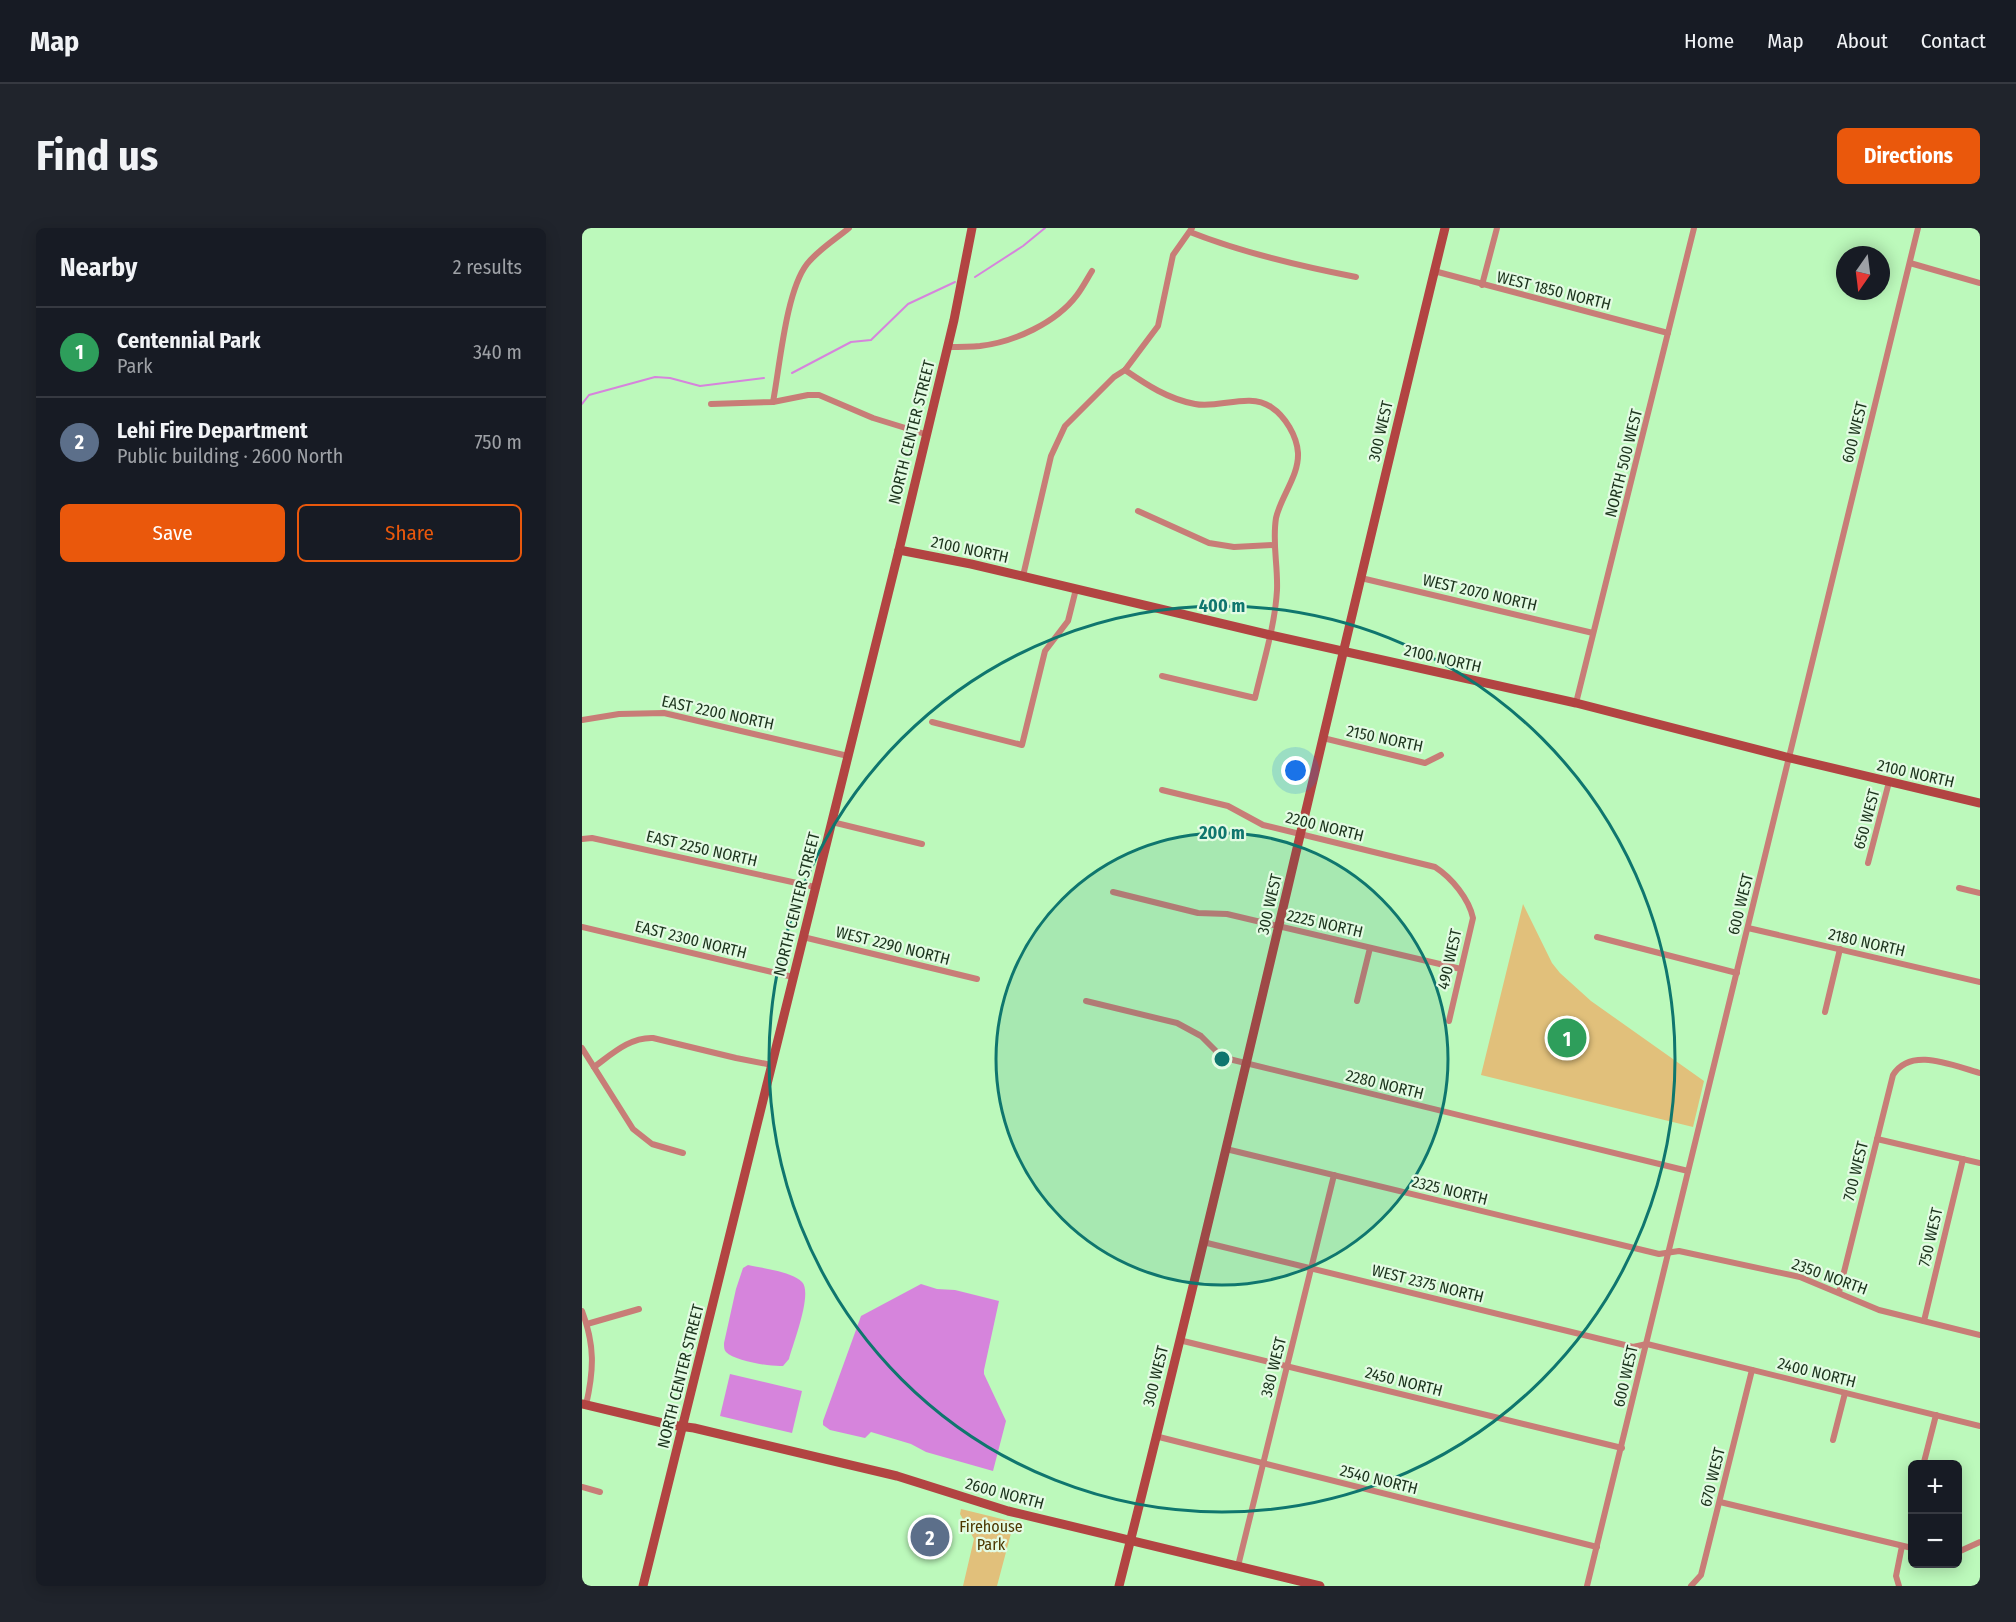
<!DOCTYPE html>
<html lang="en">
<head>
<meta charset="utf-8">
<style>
	body { margin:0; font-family:"Fira Sans Condensed",sans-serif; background:#20242c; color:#f1f3f6 }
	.controls { position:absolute; right:18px; bottom:18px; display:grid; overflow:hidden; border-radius:9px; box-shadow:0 3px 15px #0003 }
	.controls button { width:54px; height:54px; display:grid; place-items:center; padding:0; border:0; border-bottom:2px solid #363941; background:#171b24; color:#f1f3f6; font:30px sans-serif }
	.compass { position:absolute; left:1254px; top:18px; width:54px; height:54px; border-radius:50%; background:#171b24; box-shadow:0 3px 15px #0003; rotate:194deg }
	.you { position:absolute; left:714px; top:543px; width:21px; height:21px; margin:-15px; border:4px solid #fff; border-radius:50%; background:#1a73e8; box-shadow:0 0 0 9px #1a73e833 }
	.badge { display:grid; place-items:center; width:39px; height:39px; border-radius:50%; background:#ea580c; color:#fff; font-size:20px; font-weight:700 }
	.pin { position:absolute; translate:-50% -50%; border:3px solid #fff; box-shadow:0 2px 6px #0006 }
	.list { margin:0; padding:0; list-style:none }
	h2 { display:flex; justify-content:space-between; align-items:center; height:78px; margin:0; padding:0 24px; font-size:26px }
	h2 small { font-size:20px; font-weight:400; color:#9ea1a6 }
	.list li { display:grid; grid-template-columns:39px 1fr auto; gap:18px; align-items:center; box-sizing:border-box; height:90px; padding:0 24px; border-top:2px solid #363941 }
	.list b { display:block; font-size:22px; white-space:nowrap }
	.list p { margin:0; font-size:20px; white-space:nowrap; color:#9ea1a6 }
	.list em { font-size:20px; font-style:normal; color:#9ea1a6 }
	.actions { display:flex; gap:12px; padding:18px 24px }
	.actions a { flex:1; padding:14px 0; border:2px solid #ea580c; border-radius:9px; text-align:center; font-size:21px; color:#ea580c }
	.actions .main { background:#ea580c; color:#fff }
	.map { position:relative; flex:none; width:1398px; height:1358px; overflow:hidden; border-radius:9px }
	header { display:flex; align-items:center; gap:36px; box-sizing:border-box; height:84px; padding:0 30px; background:#171b24; border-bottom:2px solid #363941 }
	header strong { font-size:28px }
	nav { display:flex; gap:33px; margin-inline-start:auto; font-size:21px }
	.intro { display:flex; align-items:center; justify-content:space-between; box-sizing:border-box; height:144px; padding:0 36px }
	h1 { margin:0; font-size:42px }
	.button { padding:15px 27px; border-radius:9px; background:#ea580c; color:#fff; font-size:21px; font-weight:700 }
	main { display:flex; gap:36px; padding:0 36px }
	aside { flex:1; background:#171b24; border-radius:9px; box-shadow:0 3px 15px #0003 }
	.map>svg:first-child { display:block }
	.green { fill:#e1c07b }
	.water { fill:#d684dc }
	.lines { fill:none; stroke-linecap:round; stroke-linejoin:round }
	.stream { stroke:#d684dc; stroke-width:2 }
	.street { stroke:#c87d77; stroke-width:6 }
	.secondary { stroke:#b24442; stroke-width:9 }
	.ring { fill:none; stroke:#0f766e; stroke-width:3 }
	.labels { text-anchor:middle; stroke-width:4.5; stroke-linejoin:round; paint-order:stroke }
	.street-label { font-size:16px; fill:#1b331c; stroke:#e3fbe3 }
	.park-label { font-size:16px; fill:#4c3700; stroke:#e3fbe3 }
	.centre { fill:#0f766e; stroke:#e3fbe3; stroke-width:3 }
	.ring-label { font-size:18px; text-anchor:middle; font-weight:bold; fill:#0f766e; stroke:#e3fbe3; stroke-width:4.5; stroke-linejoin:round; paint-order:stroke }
</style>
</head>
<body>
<header>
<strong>Map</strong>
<nav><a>Home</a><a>Map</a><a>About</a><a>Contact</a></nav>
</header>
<div class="intro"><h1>Find us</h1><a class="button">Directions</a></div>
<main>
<aside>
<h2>Nearby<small>2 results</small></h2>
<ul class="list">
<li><span class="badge" style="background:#2e9e5b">1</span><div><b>Centennial Park</b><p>Park</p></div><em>340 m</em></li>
<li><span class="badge" style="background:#5c6f8a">2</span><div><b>Lehi Fire Department</b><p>Public building · 2600 North</p></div><em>750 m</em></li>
</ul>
<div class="actions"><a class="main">Save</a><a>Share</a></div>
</aside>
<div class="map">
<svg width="1398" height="1358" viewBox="0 0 1398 1358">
	<rect width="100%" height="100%" fill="#bcf9bb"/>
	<!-- green -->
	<g class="green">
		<polygon points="941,676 970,735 978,745 1009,773 1122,853 1111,899 899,847"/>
		<polygon points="379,1281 432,1294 415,1358 381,1358 392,1311 378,1286"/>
	</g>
	<!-- water -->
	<g class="water">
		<path d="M166 1037C180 1040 211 1044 220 1054 231 1065 211 1116 207 1131L201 1138C189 1139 153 1133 144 1124 142 1122 142 1119 142 1115L154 1061 161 1040Z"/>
		<polygon points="339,1056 355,1061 373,1062 417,1073 402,1142 402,1146 424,1193 411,1243 344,1224 329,1216 289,1204 283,1210 248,1202 241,1197 241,1193 279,1088"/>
		<polygon points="148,1146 220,1163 210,1205 138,1188"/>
	</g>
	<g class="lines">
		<!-- stream -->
		<g class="stream">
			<polyline points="393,49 441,18 463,0"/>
			<polyline points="210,145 269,114 289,112 326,76 373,54"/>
			<polyline points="0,176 7,167 73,149 88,150 118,158 182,150"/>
		</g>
		<!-- street -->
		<g class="street">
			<path d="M608 4C661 25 717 38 774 49"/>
			<polyline points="1328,35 1398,55"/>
			<polyline points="852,43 1086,105"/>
			<polyline points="900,57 915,0"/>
			<path d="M365 119C376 119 387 119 398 118 432 114 474 95 495 67 501 59 505 51 510 43"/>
			<path d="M543 142C565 157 586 171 613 176 637 181 667 164 689 179 703 188 715 208 716 225 717 248 699 268 694 290 690 315 696 337 695 362 693 398 681 435 673 470L580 448"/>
			<path d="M191 174C198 137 204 63 225 36 236 22 254 11 267 0"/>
			<polyline points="129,176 191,174 226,167 237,167 291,190 343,206"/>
			<polyline points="556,283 627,315 652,319 691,317"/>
			<polyline points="441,348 469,228 483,198 532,149 543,142 576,98 591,27 610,0"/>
			<polyline points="779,350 1011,405"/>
			<polyline points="994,475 1112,0"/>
			<polyline points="0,492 37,486 82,485 266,528"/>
			<polyline points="350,494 440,517 463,423 486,393 494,361"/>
			<polyline points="741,510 843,535 859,527"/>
			<path d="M580 562 646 578 681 597 853 639C870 650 887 671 891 690L867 793"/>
			<polyline points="250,594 340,616"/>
			<polyline points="0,611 10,610 233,659"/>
			<polyline points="1286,635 1307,554"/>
			<polyline points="1377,660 1398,665"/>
			<polyline points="531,664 616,685 645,686 879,741"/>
			<polyline points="0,699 211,749"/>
			<polyline points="1166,700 1398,754"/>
			<polyline points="221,709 395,751"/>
			<polyline points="1015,709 1155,745"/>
			<polyline points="504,773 595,795 619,808 636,825 647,831 1106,943"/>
			<polyline points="775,773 788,720"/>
			<polyline points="1243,784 1258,721"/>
			<polyline points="0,820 51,901 70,916 101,925"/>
			<path d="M12 839C30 826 48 809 71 810L154 830 190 837"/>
			<polyline points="1295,911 1398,935"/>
			<polyline points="644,921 1077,1026 1097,1023 1218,1049 1297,1082 1398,1107"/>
			<polyline points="621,1014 1051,1119 1065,1116 1398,1198"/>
			<path d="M1257 1064 1311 847C1329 818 1371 838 1398 845"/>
			<path d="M0 1083C13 1117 12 1142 4 1177"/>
			<polyline points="1342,1093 1381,931"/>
			<polyline points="5,1096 57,1081"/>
			<polyline points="597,1112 1040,1220"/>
			<polyline points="573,1208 1015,1319"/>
			<polyline points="1251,1212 1263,1165"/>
			<polyline points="1342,1234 1354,1187"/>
			<polyline points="0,1259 18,1264"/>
			<polyline points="1138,1274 1330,1320"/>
			<polyline points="1376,1324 1398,1314"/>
			<polyline points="656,1338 752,947"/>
			<polyline points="1005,1358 1336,0"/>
			<polyline points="1109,1358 1119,1347 1170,1142"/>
			<polyline points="1317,1358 1314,1348 1320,1318"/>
		</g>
		<!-- secondary -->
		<g class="secondary">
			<polyline points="317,322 389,336 688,407 994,475 1208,530 1398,575"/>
			<polyline points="0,1176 89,1197 112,1200 315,1248 426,1283 738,1358"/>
			<polyline points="61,1358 317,322 372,92 390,0"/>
			<path d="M537 1358C651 907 752 452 863 0"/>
		</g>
	</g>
	<!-- distance rings -->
	<circle cx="640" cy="831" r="226" fill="#0f766e" fill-opacity=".12"/>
	<g class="ring">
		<circle cx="640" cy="831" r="226"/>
		<circle cx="640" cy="831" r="453"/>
	</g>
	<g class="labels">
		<!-- street labels -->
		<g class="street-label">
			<text transform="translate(972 62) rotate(14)" y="6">WEST 1850 NORTH</text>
			<text transform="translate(798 203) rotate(-77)" y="6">300 WEST</text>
			<text transform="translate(329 204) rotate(-76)" y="6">NORTH CENTER STREET</text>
			<text transform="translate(1272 204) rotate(-76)" y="6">600 WEST</text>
			<text transform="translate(1041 235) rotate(-76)" y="6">NORTH 500 WEST</text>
			<text transform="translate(388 321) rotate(12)" y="6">2100 NORTH</text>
			<text transform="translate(898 364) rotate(13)" y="6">WEST 2070 NORTH</text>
			<text transform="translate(861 430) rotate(13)" y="6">2100 NORTH</text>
			<text transform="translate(136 484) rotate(12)" y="6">EAST 2200 NORTH</text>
			<text transform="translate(803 510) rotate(12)" y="6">2150 NORTH</text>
			<text transform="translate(1334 545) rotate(13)" y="6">2100 NORTH</text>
			<text transform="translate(1284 591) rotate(-75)" y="6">650 WEST</text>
			<text transform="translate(743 598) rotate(14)" y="6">2200 NORTH</text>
			<text transform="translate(120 620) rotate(13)" y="6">EAST 2250 NORTH</text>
			<text transform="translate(214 676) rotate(-76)" y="6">NORTH CENTER STREET</text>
			<text transform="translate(687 676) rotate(-77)" y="6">300 WEST</text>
			<text transform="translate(1158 676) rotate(-76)" y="6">600 WEST</text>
			<text transform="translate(743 695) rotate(13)" y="6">2225 NORTH</text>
			<text transform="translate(109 711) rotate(14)" y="6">EAST 2300 NORTH</text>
			<text transform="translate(1285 714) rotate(13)" y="6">2180 NORTH</text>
			<text transform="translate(311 717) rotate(14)" y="6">WEST 2290 NORTH</text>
			<text transform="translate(867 731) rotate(-77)" y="6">490 WEST</text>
			<text transform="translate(803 856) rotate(14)" y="6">2280 NORTH</text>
			<text transform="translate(1273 943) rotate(-76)" y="6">700 WEST</text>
			<text transform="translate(868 962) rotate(14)" y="6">2325 NORTH</text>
			<text transform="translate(1348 1009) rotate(-77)" y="6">750 WEST</text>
			<text transform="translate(1248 1048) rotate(20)" y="6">2350 NORTH</text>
			<text transform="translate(846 1055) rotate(14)" y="6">WEST 2375 NORTH</text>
			<text transform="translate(691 1139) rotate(-76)" y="6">380 WEST</text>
			<text transform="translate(1235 1144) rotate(14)" y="6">2400 NORTH</text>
			<text transform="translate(98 1148) rotate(-76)" y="6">NORTH CENTER STREET</text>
			<text transform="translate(573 1148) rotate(-76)" y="6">300 WEST</text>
			<text transform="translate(1043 1148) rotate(-77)" y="6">600 WEST</text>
			<text transform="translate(822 1153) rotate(14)" y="6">2450 NORTH</text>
			<text transform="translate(1130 1249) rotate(-76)" y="6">670 WEST</text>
			<text transform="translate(797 1251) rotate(14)" y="6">2540 NORTH</text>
			<text transform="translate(423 1265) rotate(15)" y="6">2600 NORTH</text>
		</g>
		<!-- park labels -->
		<g class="park-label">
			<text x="409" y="1304">Firehouse<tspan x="409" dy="18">Park</tspan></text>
		</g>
	</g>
	<circle cx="640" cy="831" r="9" class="centre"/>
	<g class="ring-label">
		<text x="640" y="384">400 m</text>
		<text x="640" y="611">200 m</text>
	</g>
</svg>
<div class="controls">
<button>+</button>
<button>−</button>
</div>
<svg class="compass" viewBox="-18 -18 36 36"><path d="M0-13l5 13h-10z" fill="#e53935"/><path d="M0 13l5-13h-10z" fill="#9ea1a6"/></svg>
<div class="you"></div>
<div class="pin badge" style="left:985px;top:810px;background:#2e9e5b">1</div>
<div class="pin badge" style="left:348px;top:1309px;background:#5c6f8a">2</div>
</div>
</main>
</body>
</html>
